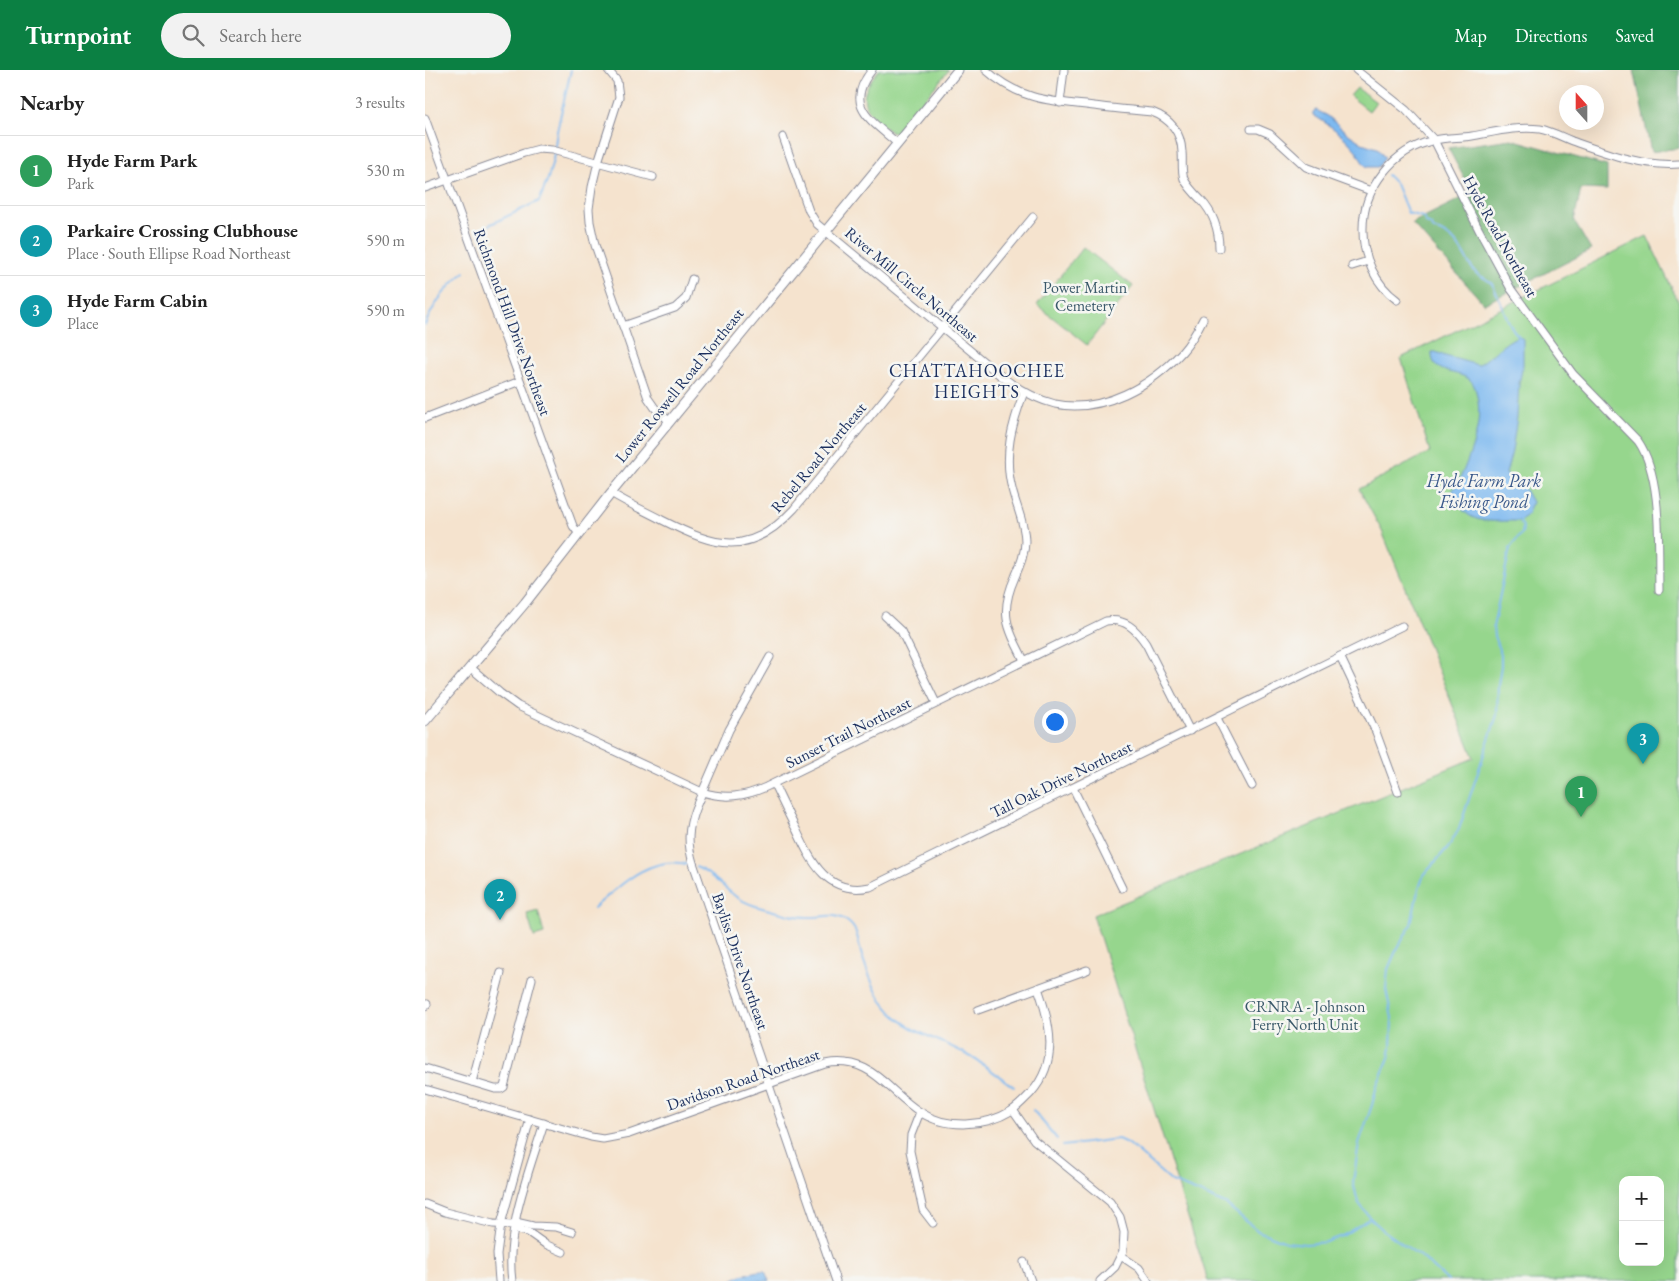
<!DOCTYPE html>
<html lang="en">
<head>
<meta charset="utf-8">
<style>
	body { margin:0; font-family:"EB Garamond",serif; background:#f2f2f2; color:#222 }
	.controls { position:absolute; right:15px; bottom:15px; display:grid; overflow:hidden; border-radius:10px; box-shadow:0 5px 20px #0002 }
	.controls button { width:45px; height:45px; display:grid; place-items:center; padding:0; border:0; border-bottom:1px solid #e0e0e0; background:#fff; color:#222; font:25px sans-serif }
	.compass { position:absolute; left:1134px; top:15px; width:45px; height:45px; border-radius:50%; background:#fff; box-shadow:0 5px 20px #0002; rotate:339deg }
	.you { position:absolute; left:629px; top:651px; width:18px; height:18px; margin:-12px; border:4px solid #fff; border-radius:50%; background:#1a73e8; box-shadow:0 0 0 8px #1a73e833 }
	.badge { display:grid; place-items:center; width:32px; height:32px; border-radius:50%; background:#0b8043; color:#fff; font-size:16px; font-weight:700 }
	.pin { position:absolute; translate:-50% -41px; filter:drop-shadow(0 1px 2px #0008) }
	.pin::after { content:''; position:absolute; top:26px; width:18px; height:15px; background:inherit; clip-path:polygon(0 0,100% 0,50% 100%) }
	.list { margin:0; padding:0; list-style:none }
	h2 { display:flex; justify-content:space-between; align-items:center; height:65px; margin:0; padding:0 20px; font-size:21px }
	h2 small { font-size:16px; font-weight:400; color:#767676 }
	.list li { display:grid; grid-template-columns:32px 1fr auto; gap:15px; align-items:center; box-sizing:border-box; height:70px; padding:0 20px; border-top:1px solid #e0e0e0 }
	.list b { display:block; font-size:19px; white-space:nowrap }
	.list p { margin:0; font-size:16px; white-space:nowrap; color:#767676 }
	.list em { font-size:16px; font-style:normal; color:#767676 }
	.icon { flex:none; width:28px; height:28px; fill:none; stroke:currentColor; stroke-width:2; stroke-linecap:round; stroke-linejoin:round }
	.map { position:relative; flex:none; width:1254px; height:1211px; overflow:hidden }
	header { display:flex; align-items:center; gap:30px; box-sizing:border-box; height:70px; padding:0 25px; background:#0b8043; color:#fff }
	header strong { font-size:24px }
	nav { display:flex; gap:28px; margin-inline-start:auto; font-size:18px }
	.search { width:350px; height:45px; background:#f2f2f2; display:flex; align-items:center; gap:12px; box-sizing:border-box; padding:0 18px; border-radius:28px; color:#767676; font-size:19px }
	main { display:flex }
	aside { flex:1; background:#fff }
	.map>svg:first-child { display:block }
	.green { fill:#96d68d; stroke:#588276; fill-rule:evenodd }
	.forest { fill:#78b778; stroke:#4a736b }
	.water { fill:#7eb9f0; stroke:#4c74a7 }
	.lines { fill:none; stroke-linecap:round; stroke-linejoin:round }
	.stream { stroke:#7eb9f0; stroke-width:2 }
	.minor-casing { stroke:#888996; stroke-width:9 }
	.tertiary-casing { stroke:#888996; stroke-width:11 }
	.minor { stroke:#fff; stroke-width:7 }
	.tertiary { stroke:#fff; stroke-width:9 }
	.labels { text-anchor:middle; stroke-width:5; stroke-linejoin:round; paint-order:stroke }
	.street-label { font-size:16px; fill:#1b2f5e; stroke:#f6f6f2 }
	.park-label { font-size:16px; fill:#3a596a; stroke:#f6f6f2 }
	.neighbourhood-label { font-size:18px; letter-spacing:1px; fill:#1b2f5e; stroke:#f6f6f2 }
	.water-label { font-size:18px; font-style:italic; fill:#39588a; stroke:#f6f6f2 }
</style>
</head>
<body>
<header>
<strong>Turnpoint</strong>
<div class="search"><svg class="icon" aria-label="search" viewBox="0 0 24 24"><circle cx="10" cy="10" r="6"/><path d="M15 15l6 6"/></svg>Search here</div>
<nav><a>Map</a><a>Directions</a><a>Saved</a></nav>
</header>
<main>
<aside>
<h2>Nearby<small>3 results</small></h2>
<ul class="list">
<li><span class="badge" style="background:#2e9e5b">1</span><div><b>Hyde Farm Park</b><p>Park</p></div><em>530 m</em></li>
<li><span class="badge" style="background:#0f9aa8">2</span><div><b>Parkaire Crossing Clubhouse</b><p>Place · South Ellipse Road Northeast</p></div><em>590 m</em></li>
<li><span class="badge" style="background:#0f9aa8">3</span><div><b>Hyde Farm Cabin</b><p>Place</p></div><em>590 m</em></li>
</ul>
</aside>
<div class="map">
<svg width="1254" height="1211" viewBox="0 0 1254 1211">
	<rect width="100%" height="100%" fill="#f6f6f2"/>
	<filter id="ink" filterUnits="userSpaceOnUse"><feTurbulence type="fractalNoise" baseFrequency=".02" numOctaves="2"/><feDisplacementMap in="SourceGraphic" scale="10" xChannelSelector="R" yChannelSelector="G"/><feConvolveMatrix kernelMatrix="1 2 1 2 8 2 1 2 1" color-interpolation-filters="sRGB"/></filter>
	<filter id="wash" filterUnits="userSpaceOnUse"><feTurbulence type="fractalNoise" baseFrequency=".0096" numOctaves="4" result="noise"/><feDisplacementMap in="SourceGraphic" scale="20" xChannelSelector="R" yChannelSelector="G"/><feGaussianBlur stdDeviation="1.12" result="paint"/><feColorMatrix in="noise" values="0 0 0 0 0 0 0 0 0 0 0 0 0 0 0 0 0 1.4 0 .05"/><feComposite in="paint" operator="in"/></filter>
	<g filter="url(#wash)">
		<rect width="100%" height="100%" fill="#f5e3ce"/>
		<!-- green -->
		<g class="green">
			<path d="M454 0H524L471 63C464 62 459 57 454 52 432 34 437 20 454 0Z"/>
			<polygon points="932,18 951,32 944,41 925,26"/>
			<path d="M1222 166 1254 233V1211H783L668 845 1049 688 957 461 934 419 1005 382 976 288ZM1198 1110H1235V1192H1198Z"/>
			<polygon points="658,177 708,216 662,275 612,235"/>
			<polygon points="113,841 119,864 109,867 102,844"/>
		</g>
		<!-- forest -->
		<g class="forest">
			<polygon points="1209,0 1254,0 1254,78 1226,82"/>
			<polygon points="1086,69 1182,96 1182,120 1156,119 1149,151 1166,180 1059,234 987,153 1047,123 1023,78"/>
		</g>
		<!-- water -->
		<g class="water">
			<path d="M891 40 903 46 922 63 937 73 952 78 960 88 953 97H942C935 91 934 83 928 77 917 64 903 54 888 45V42Z"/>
			<path d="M1094 266 1098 269V295L1094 314 1092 347 1087 381 1081 404 1089 411 1098 416 1107 432 1103 443 1095 451C1063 450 1044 458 1027 424 1028 416 1034 412 1037 404 1047 380 1058 352 1052 326 1051 320 1049 313 1044 309 1031 300 1006 305 1007 282H1011L1020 286 1053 295C1068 286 1078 272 1094 266Z"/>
			<polygon points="333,1201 340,1201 344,1211 305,1211 316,1205"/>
		</g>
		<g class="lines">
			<!-- stream -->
			<g class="stream">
				<path d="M962 105 971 114 983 143 998 147 1001 153 1006 155 1009 160C1015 160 1018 163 1023 166 1037 175 1040 191 1051 203 1056 207 1063 209 1067 214 1076 228 1082 257 1094 266"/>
				<polyline points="64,155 114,131 123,109 128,90 132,61 146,0"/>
				<path d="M0 255C9 233 22 216 40 202"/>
				<path d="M271 797C286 803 297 816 310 826 325 837 347 840 364 845 370 846 377 847 383 847 397 848 410 841 423 852 434 860 433 874 437 886 442 901 448 917 457 931 479 962 508 966 539 983 557 992 573 1006 589 1017"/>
				<path d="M169 838C196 814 227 783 266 795"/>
				<polyline points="608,1040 632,1069"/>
				<polyline points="638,1076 693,1069 704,1074 747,1112 775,1123 802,1135 833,1161 861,1172 881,1174 901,1172 919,1165 945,1148"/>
				<polyline points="1023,1211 999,1189 958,1160 945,1148 933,1132 928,1112 934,1073 947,1035 952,1015 964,988 966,978 967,948 961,919 963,899 971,881 986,855 992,825 998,806 1024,776 1034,759 1072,645 1073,615 1076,596 1076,585 1069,566 1068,557 1085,478 1097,463 1098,457 1095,451"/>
			</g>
		</g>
	</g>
	<g filter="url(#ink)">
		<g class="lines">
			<!-- minor casing -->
			<g class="minor-casing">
				<g id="minor">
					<polyline points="183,0 192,11 194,27 173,92 167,117 164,139 165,152 170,175 223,328 230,338 244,351"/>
					<path d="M447 0C418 36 446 50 472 73"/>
					<path d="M561 0C592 28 621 31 661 35 683 38 705 40 727 42 746 49 756 62 757 82 758 91 756 100 759 109 763 117 769 123 776 130 789 144 794 159 794 178"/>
					<path d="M931 0 981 40 1009 70 1054 160 1086 219 1148 304 1213 371C1238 407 1233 476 1234 520"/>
					<polyline points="635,33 639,0"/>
					<polyline points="0,48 148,456 154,464"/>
					<polyline points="826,59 833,59 845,64 881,97 946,121"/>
					<path d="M358 67 384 141 392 154 576 306C593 319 610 329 630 334 677 344 727 315 757 282 766 272 772 261 778 249"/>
					<polyline points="0,118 99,83 114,79 127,80 228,107"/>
					<polyline points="927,196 943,191"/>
					<path d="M972 230C951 215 938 188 938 161 937 119 968 79 1010 70 1022 67 1035 68 1047 66 1070 62 1092 56 1115 59 1126 61 1137 67 1147 71 1181 83 1218 97 1254 94"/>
					<polyline points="198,256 250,238 261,228 267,209"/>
					<polyline points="0,348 95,311"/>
					<path d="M186 423C202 433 220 441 237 450 290 477 324 488 369 439L608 147"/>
					<polyline points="460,546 476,561 511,633"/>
					<polyline points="915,586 951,662 973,722"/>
					<path d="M345 587 304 660 270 739C263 758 262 773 268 793L411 1211"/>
					<path d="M599 590C582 557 574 543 590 507 595 495 600 484 600 471 600 453 591 436 587 419 578 385 587 354 599 322"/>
					<path d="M46 598 75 623 93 636 277 722C300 729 319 727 341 717L681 551C700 548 711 559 721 574L765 661"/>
					<polyline points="792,648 827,716"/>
					<path d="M349 714C356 729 363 744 371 759 386 791 402 826 445 817L977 556"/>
					<polyline points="648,718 697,818"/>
					<polyline points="0,936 2,934"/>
					<polyline points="553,940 662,900"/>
					<polyline points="0,998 70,1019 76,1019 79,1017 107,909"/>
					<polyline points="47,1012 76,903"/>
					<path d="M0 1019 166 1067 178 1069 204 1064 400 994C447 985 461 1020 495 1042 521 1059 560 1057 586 1041 594 1036 600 1029 606 1023 634 991 626 955 613 918"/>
					<polyline points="588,1040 609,1070 685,1132 695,1147 699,1162 698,1181 690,1197 675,1211"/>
					<polyline points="495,1042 486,1065 485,1081 498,1140 508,1153"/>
					<polyline points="0,1134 20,1142 68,1154 88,1155 95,1153 108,1156 131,1157 147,1162"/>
					<polyline points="88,1155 93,1160 103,1162 120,1174 138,1182"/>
					<polyline points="696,1186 714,1198 723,1211"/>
					<polyline points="599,1192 606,1211"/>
					<polyline points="74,1211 72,1184 76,1154 105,1049"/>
					<path d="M87 1211C80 1161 104 1102 119 1053"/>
				</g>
			</g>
			<!-- tertiary casing -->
			<g class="tertiary-casing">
				<polyline id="tertiary" points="0,651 100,533 186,423 533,0"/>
			</g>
			<!-- minor -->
			<use href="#minor" class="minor"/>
			<!-- tertiary -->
			<use href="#tertiary" class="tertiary"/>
		</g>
	</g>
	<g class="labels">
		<!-- street labels -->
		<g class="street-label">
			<text transform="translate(1076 166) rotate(61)" y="6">Hyde Road Northeast</text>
			<text transform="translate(487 214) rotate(40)" y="6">River Mill Circle Northeast</text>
			<text transform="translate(88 252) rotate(70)" y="6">Richmond Hill Drive Northeast</text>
			<text transform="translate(254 315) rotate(-51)" y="6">Lower Roswell Road Northeast</text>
			<text transform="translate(393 387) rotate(-50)" y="6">Rebel Road Northeast</text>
			<text transform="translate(423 662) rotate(-27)" y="6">Sunset Trail Northeast</text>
			<text transform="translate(636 709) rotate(-26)" y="6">Tall Oak Drive Northeast</text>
			<text transform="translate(316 891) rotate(71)" y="6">Bayliss Drive Northeast</text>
			<text transform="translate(318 1009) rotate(-19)" y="6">Davidson Road Northeast</text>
		</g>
		<!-- park labels -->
		<g class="park-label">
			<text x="660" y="223">Power Martin<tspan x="660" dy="18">Cemetery</tspan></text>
			<text x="880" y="942">CRNRA - Johnson<tspan x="880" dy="18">Ferry North Unit</tspan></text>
		</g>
		<!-- neighbourhood labels -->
		<g class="neighbourhood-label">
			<text x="552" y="307">CHATTAHOOCHEE<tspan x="552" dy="21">HEIGHTS</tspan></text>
		</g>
		<!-- water labels -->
		<g class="water-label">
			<text x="1059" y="417">Hyde Farm Park<tspan x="1059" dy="21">Fishing Pond</tspan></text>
		</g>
	</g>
</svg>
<div class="controls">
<button>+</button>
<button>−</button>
</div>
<svg class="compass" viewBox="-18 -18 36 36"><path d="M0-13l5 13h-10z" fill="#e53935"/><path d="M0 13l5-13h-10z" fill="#767676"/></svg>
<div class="you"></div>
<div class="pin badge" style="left:1156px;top:747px;background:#2e9e5b">1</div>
<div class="pin badge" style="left:75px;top:850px;background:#0f9aa8">2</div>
<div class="pin badge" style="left:1218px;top:694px;background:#0f9aa8">3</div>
</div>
</main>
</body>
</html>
